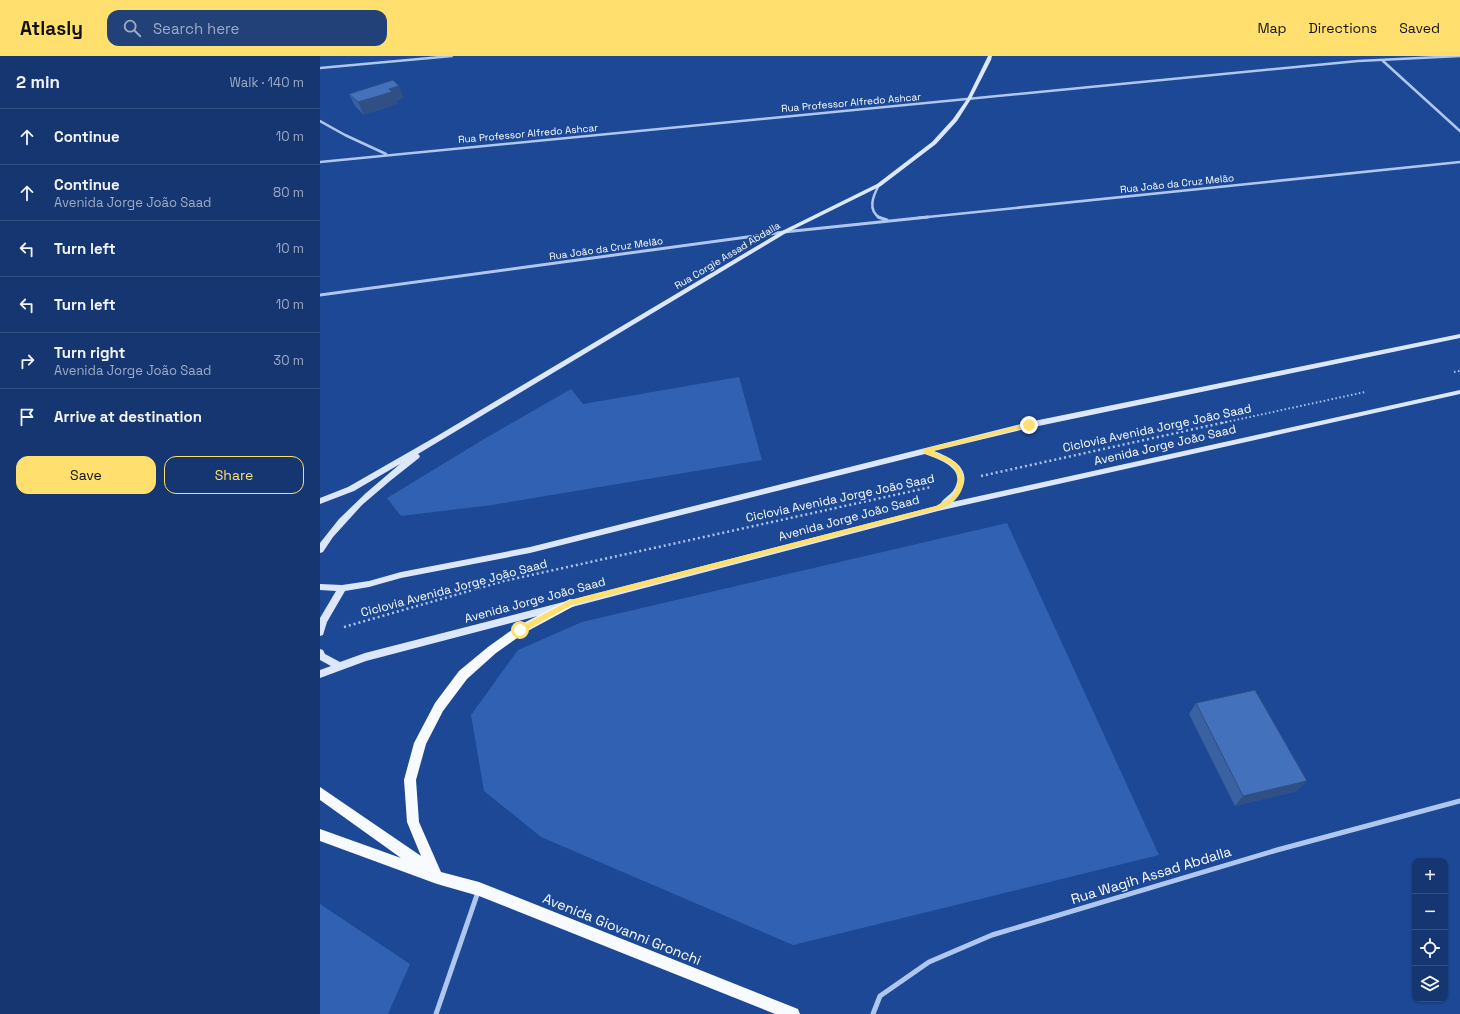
<!DOCTYPE html>
<html lang="en">
<head>
<meta charset="utf-8">
<style>
	body { margin:0; font-family:"Space Grotesk",sans-serif; background:#224178; color:#f1f3f6 }
	.controls { position:absolute; right:12px; bottom:12px; display:grid; overflow:hidden; border-radius:8px; box-shadow:0 1px 3px #0004 }
	.controls button { width:36px; height:36px; display:grid; place-items:center; padding:0; border:0; border-bottom:1px solid #345083; background:#153670; color:#f1f3f6; font:20px sans-serif }
	.stop { position:absolute; width:12px; height:12px; margin:-9px; border:3px solid #ffdf6d; border-radius:50%; background:#fff }
	.stop.end { background:#ffdf6d; border-color:#fff; box-shadow:0 1px 4px #0008 }
	.list { margin:0; padding:0; list-style:none }
	h2 { display:flex; justify-content:space-between; align-items:center; height:52px; margin:0; padding:0 16px; font-size:17px }
	h2 small { font-size:13px; font-weight:400; color:#9dabc3 }
	.list li { display:grid; grid-template-columns:26px 1fr auto; gap:12px; align-items:center; box-sizing:border-box; height:56px; padding:0 16px; border-top:1px solid #345083 }
	.list b { display:block; font-size:15px; white-space:nowrap }
	.list p { margin:0; font-size:13px; white-space:nowrap; color:#9dabc3 }
	.list em { font-size:13px; font-style:normal; color:#9dabc3 }
	.actions { display:flex; gap:8px; padding:12px 16px }
	.actions a { flex:1; padding:9px 0; border:1px solid #ffdf6d; border-radius:12px; text-align:center; font-size:14px; color:#ffdf6d }
	.actions .main { background:#ffdf6d; color:#111 }
	.icon { flex:none; width:22px; height:22px; fill:none; stroke:currentColor; stroke-width:2; stroke-linecap:round; stroke-linejoin:round }
	.map { position:relative; flex:none; width:1140px; height:958px; overflow:hidden }
	header { display:flex; align-items:center; gap:24px; box-sizing:border-box; height:56px; padding:0 20px; background:#ffdf6d; color:#111 }
	header strong { font-size:19px }
	nav { display:flex; gap:22px; margin-inline-start:auto; font-size:14px }
	.search { width:280px; height:36px; background:#224178; display:flex; align-items:center; gap:10px; box-sizing:border-box; padding:0 14px; border-radius:12px; color:#9dabc3; font-size:15px }
	main { display:flex }
	aside { flex:1; background:#153670 }
	.map>svg:first-child { display:block }
	.green { fill:#3061b3 }
	.lines { fill:none; stroke-linecap:round; stroke-linejoin:round }
	.path-far1 { stroke:#afc7ef; stroke-width:2; stroke-dasharray:1.5 2.5; stroke-linecap:butt }
	.path { stroke:#afc7ef; stroke-width:2.5; stroke-dasharray:2 3; stroke-linecap:butt }
	.street-far2 { stroke:#afc7ef; stroke-width:2.5 }
	.street-far1 { stroke:#afc7ef; stroke-width:3 }
	.street { stroke:#afc7ef; stroke-width:5 }
	.secondary { fill:#dce7fb; fill-rule:evenodd }
	.primary { fill:#f7faff; fill-rule:evenodd }
	.wall { fill:#3a61a2 }
	.shaded-wall { fill:#304f84 }
	.building { fill:#4471bc; stroke:#304f84 }
	.route { fill:#ffdf6d }
	.labels { text-anchor:middle; stroke-width:3; stroke-linejoin:round; paint-order:stroke }
	.far-street-label { font-size:10px; fill:#fff; stroke:#1c4895 }
	.street-label { font-size:12px; fill:#fff; stroke:#1c4895 }
	.near-street-label { font-size:14px; fill:#fff; stroke:#1c4895 }
</style>
</head>
<body>
<header>
<strong>Atlasly</strong>
<div class="search"><svg class="icon" aria-label="search" viewBox="0 0 24 24"><circle cx="10" cy="10" r="6"/><path d="M15 15l6 6"/></svg>Search here</div>
<nav><a>Map</a><a>Directions</a><a>Saved</a></nav>
</header>
<main>
<aside>
<h2>2 min<small>Walk · 140 m</small></h2>
<ul class="list">
<li><svg class="icon" aria-label="ahead" viewBox="0 0 24 24"><path d="M12 20V5M6 11l6-6 6 6"/></svg><div><b>Continue</b></div><em>10 m</em></li>
<li><svg class="icon" aria-label="ahead" viewBox="0 0 24 24"><path d="M12 20V5M6 11l6-6 6 6"/></svg><div><b>Continue</b><p>Avenida Jorge João Saad</p></div><em>80 m</em></li>
<li><svg class="icon" aria-label="left" viewBox="0 0 24 24"><path d="M17 20v-9H6M10 6l-5 5 5 5"/></svg><div><b>Turn left</b></div><em>10 m</em></li>
<li><svg class="icon" aria-label="left" viewBox="0 0 24 24"><path d="M17 20v-9H6M10 6l-5 5 5 5"/></svg><div><b>Turn left</b></div><em>10 m</em></li>
<li><svg class="icon" aria-label="right" viewBox="0 0 24 24"><path d="M7 20v-9h11M14 6l5 5-5 5"/></svg><div><b>Turn right</b><p>Avenida Jorge João Saad</p></div><em>30 m</em></li>
<li><svg class="icon" aria-label="arrive" viewBox="0 0 24 24"><path d="M6 21V4h12l-3 4 3 4H6"/></svg><div><b>Arrive at destination</b></div></li>
</ul>
<div class="actions"><a class="main">Save</a><a>Share</a></div>
</aside>
<div class="map">
<svg width="1140" height="958" viewBox="0 0 1140 958">
	<rect width="100%" height="100%" fill="#1c4895"/>
	<!-- green -->
	<g class="green">
		<polygon points="419,321 442,404 172,449 81,460 67,442 164,383 251,333 263,348"/>
		<polygon points="687,467 839,799 473,889 221,781 164,735 151,659 198,594 262,566"/>
		<polygon points="0,848 90,908 68,958 0,958"/>
	</g>
	<g class="lines">
		<!-- path-far1 -->
		<g class="path-far1">
			<polyline points="1134,316 1140,315"/>
			<polyline points="902,367 1045,336"/>
		</g>
		<!-- path -->
		<g class="path">
			<polyline points="661,420 906,366"/>
			<polyline points="24,571 184,525 611,431"/>
		</g>
		<!-- street-far2 -->
		<g class="street-far2">
			<polyline points="1063,5 1140,75"/>
			<polyline points="0,12 132,0"/>
			<polyline points="0,65 25,79 66,98"/>
			<polyline points="0,106 1038,5 1140,0"/>
			<path d="M559 129C553 140 547 154 560 162"/>
			<polyline points="598,162 1140,106"/>
		</g>
		<!-- street-far1 -->
		<g class="street-far1">
			<polyline points="558,161 567,164"/>
			<polyline points="0,239 464,176 608,161"/>
		</g>
		<!-- street -->
		<g class="street">
			<polyline points="116,958 158,836"/>
			<polyline points="553,958 560,940 609,906 672,879 957,794 1140,745"/>
		</g>
		<!-- secondary -->
		<g class="secondary">
			<polygon points="668,0 672,0 671,4 651,43 637,65 616,88 561,130 466,177 98,398 100,400 99,402 70,425 42,449 13,481 3,496 0,497 0,487 19,463 46,437 80,408 34,435 0,448 0,442 28,431 117,380 462,175 557,128 612,86 633,63 647,43"/>
			<path d="M1140 278V282L709 372 614 395C641 405 657 420 632 446L1140 334V338L618 455 46 605 0 622V614L11 610 0 604V593L3 594 5 598 20 606 45 597 620 449C622 443 629 440 633 435 648 413 621 404 605 398L210 497 81 522 49 531 25 535 7 566 3 579 0 580V562L16 535 0 534V528L22 529 49 525 81 516 210 491 709 366Z"/>
		</g>
		<!-- primary -->
		<polygon class="primary" points="250,543 254,544 255,547 254,550 204,577 176,597 147,623 123,655 106,688 96,724 99,766 121,816 159,826 473,951 478,953 480,958 455,958 159,840 117,828 0,785 0,773 81,802 0,744 0,731 101,800 87,766 84,724 94,687 115,647 139,615 168,591 196,571"/>
	</g>
	<!-- wall -->
	<g class="wall">
		<polygon points="29,38 84,42 76,45 77,48 44,59 35,50"/>
		<polygon points="876,647 977,735 915,750 869,658"/>
	</g>
	<!-- shaded-wall -->
	<g class="shaded-wall">
		<polygon points="79,30 84,42 76,45 77,48 44,59 38,46 69,33"/>
		<polygon points="987,725 977,735 915,750 923,740"/>
	</g>
	<!-- building -->
	<g class="building">
		<polygon points="73,24 79,30 69,33 72,36 38,46 29,38"/>
		<polygon points="935,634 987,725 923,740 876,647"/>
	</g>
	<!-- route -->
	<path class="route" d="M709 367H711V370L612 395C618 398 629 401 635 406 647 418 646 433 634 445 631 448 625 451 620 453L252 549 203 576H198L197 574 198 572 250 544 616 450C620 447 626 445 630 442 640 432 642 415 628 407 621 403 611 400 603 397V393Z"/>
	<g class="labels">
		<!-- far-street labels -->
		<g class="far-street-label">
			<text transform="translate(531 46) rotate(-5)" y="4">Rua Professor Alfredo Ashcar</text>
			<text transform="translate(208 77) rotate(-5)" y="4">Rua Professor Alfredo Ashcar</text>
			<text transform="translate(857 127) rotate(-6)" y="4">Rua João da Cruz Melão</text>
			<text transform="translate(286 192) rotate(-8)" y="4">Rua João da Cruz Melão</text>
			<text transform="translate(407 199) rotate(-31)" y="4">Rua Corgie Assad Abdalla</text>
		</g>
		<!-- street labels -->
		<g class="street-label">
			<text transform="translate(837 372) rotate(-12)" y="4">Ciclovia Avenida Jorge João Saad</text>
			<text transform="translate(845 389) rotate(-13)" y="4">Avenida Jorge João Saad</text>
			<text transform="translate(520 442) rotate(-12)" y="4">Ciclovia Avenida Jorge João Saad</text>
			<text transform="translate(529 462) rotate(-15)" y="4">Avenida Jorge João Saad</text>
			<text transform="translate(134 532) rotate(-15)" y="4">Ciclovia Avenida Jorge João Saad</text>
			<text transform="translate(215 544) rotate(-15)" y="4">Avenida Jorge João Saad</text>
		</g>
		<!-- near-street labels -->
		<g class="near-street-label">
			<text transform="translate(831 819) rotate(-17)" y="5">Rua Wagih Assad Abdalla</text>
			<text transform="translate(302 873) rotate(22)" y="5">Avenida Giovanni Gronchi</text>
		</g>
	</g>
</svg>
<div class="controls">
<button>+</button>
<button>−</button>
<button><svg class="icon" aria-label="locate" viewBox="0 0 24 24"><circle cx="12" cy="12" r="6"/><path d="M12 2v4M12 18v4M2 12h4M18 12h4"/></svg></button>
<button><svg class="icon" aria-label="layers" viewBox="0 0 24 24"><path d="M12 4l9 5-9 5-9-5zM3 14l9 5 9-5"/></svg></button>
</div>
<div class="stop" style="left:200px;top:574px"></div>
<div class="stop end" style="left:709px;top:369px"></div>
</div>
</main>
</body>
</html>
